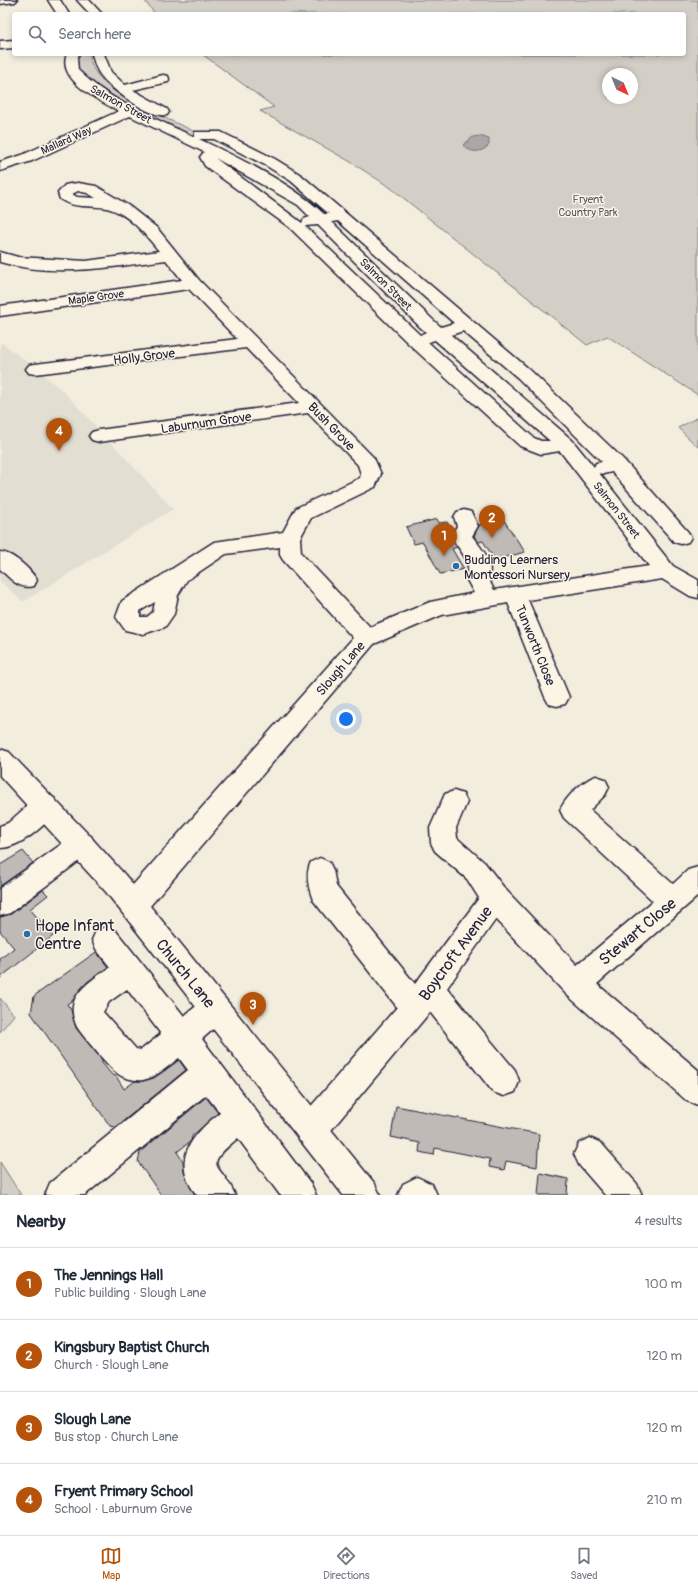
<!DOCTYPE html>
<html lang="en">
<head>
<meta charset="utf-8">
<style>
	body { margin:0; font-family:Pangolin,sans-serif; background:#f2f2f3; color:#1f2937 }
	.compass { position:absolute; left:602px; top:68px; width:36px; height:36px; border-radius:50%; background:#fff; box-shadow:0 2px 6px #0003; rotate:137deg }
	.you { position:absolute; left:346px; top:719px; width:14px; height:14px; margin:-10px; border:3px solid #fff; border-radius:50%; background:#1a73e8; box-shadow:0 0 0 6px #1a73e833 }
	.badge { display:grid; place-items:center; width:26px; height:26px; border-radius:50%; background:#b45309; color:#fff; font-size:13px; font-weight:700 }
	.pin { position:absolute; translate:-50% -33px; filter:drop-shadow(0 1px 2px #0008) }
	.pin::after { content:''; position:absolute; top:21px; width:14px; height:12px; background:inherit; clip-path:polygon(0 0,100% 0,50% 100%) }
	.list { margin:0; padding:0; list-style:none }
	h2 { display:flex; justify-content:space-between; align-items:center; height:52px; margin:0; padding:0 16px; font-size:17px }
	h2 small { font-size:13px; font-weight:400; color:#747a83 }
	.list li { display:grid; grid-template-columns:26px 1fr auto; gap:12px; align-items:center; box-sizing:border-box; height:72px; padding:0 16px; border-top:1px solid #e0e1e3 }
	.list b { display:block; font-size:15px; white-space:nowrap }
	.list p { margin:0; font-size:13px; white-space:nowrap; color:#747a83 }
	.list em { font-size:13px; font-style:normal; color:#747a83 }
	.icon { flex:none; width:22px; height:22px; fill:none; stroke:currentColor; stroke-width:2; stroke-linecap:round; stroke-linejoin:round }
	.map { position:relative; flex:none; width:698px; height:1195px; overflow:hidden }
	.search { position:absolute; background:#fff; box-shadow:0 2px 6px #0003; left:12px; right:12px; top:12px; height:44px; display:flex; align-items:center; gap:10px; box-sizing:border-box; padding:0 14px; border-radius:4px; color:#747a83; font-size:15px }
	.sheet { height:340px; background:#fff }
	nav { display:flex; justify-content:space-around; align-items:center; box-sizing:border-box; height:56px; border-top:1px solid #e0e1e3; background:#fff; font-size:11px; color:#747a83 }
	nav a { display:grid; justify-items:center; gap:2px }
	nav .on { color:#b45309 }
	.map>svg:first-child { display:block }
	.built { fill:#e3ded2 }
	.green { fill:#d4cfc6; stroke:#7b7880; fill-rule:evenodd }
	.water { fill:#aca7a6; stroke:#75727b }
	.building { fill:#bfbab6; stroke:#22223b }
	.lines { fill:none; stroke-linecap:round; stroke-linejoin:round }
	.minor-casing { stroke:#22223b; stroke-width:3 }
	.major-casing { stroke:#22223b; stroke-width:3 }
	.minor { fill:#fcf5e5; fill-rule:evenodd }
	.major { fill:#fcf5e5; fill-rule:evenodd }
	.poi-dot { fill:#1f6fb2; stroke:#fcf5e5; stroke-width:1.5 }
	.labels { text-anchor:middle; stroke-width:3; stroke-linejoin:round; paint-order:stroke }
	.far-street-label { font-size:11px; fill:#22223b; stroke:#fcf5e5 }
	.far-park-label { font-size:11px; fill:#575665; stroke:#fcf5e5 }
	.street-label { font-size:13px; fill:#22223b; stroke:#fcf5e5 }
	.poi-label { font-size:13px; fill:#22223b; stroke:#fcf5e5; text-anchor:start }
	.near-poi-label { font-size:16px; fill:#22223b; stroke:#fcf5e5; text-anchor:start }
	.near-street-label { font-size:16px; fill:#22223b; stroke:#fcf5e5 }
</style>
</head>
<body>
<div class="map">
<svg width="698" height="1195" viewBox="0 0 698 1195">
	<rect width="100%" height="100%" fill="#f3edde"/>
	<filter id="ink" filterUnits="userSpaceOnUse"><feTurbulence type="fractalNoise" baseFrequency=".025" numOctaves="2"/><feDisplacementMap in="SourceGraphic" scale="8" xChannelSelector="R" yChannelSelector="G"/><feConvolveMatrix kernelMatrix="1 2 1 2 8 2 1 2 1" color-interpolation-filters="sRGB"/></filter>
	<g filter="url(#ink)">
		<!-- built -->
		<polygon class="built" points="2,343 39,371 64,392 173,509 23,602 0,581 0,344"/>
		<!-- green -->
		<g class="green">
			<path d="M144 0H698V395L607 336 587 345 391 188 349 161 260 111 274 107 202 54H684V14H155ZM608 74H632V98H608Z"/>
			<path d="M78 54H90C88 92 170 118 197 133L191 135 180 132 111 97 80 75 76 64Z"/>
			<polygon points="698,417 698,447 678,428"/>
			<polygon points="0,998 14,1015 0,1032"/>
			<polygon points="0,1162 21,1195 0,1195"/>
		</g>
		<!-- water -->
		<path class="water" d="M480 136 489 139V145C482 153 470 154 463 145L473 137Z"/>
		<!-- building -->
		<g class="building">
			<polygon points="437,519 439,523 447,522 452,531 450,537 457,547 452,549 464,569 440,574 423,542 414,544 406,527"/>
			<polygon points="503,519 525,552 495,560 483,541 479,542 474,536 479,525"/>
			<polygon points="23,851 33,863 0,886 0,865"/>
			<polygon points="43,890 48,895 30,909 53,936 0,978 0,959 14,948 0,931 0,917 11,914"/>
			<polygon points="96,952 108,967 87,982 73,1000 67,1004 71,1010 76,1028 102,1060 102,1063 112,1075 116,1076 124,1089 135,1081 143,1081 154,1078 179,1060 186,1070 116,1127 110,1126 31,1013 34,996"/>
			<polygon points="206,1097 218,1113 192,1136 191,1141 177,1152 183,1161 184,1172 188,1183 195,1195 161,1195 138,1162 140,1152"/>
			<polygon points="396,1106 539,1134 537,1167 506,1161 504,1170 489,1167 490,1159 435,1148 434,1155 419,1152 420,1143 391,1137"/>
			<polygon points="540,1173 568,1179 567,1195 538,1195"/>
		</g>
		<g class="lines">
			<!-- minor casing -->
			<g class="minor-casing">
				<g id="minor">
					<polygon points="0,0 17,0 15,2 0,4"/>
					<polygon points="48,0 60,0 69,14 57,14"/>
					<polygon points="77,0 89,0 102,14 90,14"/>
					<polygon points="14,40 14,48 0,49 0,41"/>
					<path d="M67 54H79L77 59 78 70C110 102 154 117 194 137L195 132H221L275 159 301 175 530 370 623 459 688 532 691 537 688 542 681 544 674 542 612 472 603 474 599 473 673 566 698 580V598L690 596 662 579 528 600 569 697 565 704 557 706 549 704 545 697 508 603 442 615 374 644 144 913 134 916 124 913 120 904 124 895 353 638 283 560 280 555V547L226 554 187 580 178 595 174 614 165 627 143 634 125 630 116 617 122 601 214 542 283 532 296 508 360 478 361 474 358 465 308 413 99 442 92 440 89 436 92 432 99 430 299 403 246 348 35 374 29 373 26 369 29 365 35 364 237 339 189 289 0 316V306L182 280 166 260C111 267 54 278 0 262V252L18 257 86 261 159 251C146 235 128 213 107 208 91 205 75 209 60 199L58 193 65 185 70 184 78 183 96 186 129 206 157 228 199 280 374 458 381 474 375 487 311 518 300 538 301 553 370 627 430 602 474 593 466 578C474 562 458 549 451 536L457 526 454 517 457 512 464 510 471 512 478 526 472 536C481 548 495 562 488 578L494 590 649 566 560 451 541 454 520 446 409 344 289 227 205 166 200 157 204 152 130 116 32 161 0 171V162L22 155 119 111C101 102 56 80 67 54ZM199 139H214L265 165 291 181 329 214H324C293 184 239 158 199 139ZM215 158 298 205 310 217 304 219 302 223ZM78 191 87 193 96 198 77 197 72 194ZM338 221 454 323 441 327 432 319 332 222ZM318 225 420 327 426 332 420 335 305 226ZM463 331 518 378 602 462 596 463 594 467 572 440 451 335ZM435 340 550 441H541L534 438 428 342ZM155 602 153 612 147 617H140V611Z"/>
					<path d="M92 54H104L111 72 125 85 163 75 168 76 169 79 168 82 133 90 167 109 169 112 167 115C151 119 111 89 102 77 96 70 94 62 92 54Z"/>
					<path d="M0 552C13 553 30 569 37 580L34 586C19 590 11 579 0 569Z"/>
					<path d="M596 776 605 779 609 787 605 795 590 810 673 884 688 870 698 867V896L597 984 698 1070V1105L687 1101 566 994 496 919 447 988 515 1070 519 1081 515 1092 504 1096 493 1092 430 1012 322 1141 311 1146 300 1141 295 1130 300 1119 397 1007 313 900C308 887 305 874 311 862L320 858 329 862 333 870 336 886 415 984 479 898 467 879 435 851 431 843 430 828 445 794 454 791 463 794 467 802 456 828 457 838 485 863 505 889 577 965 653 901 564 818 560 810C567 796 582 781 596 776Z"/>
					<path d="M45 795 54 798 58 806C49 824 20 848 0 848V826L8 823 36 798Z"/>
					<polygon points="82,832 91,836 95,844 91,852 10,913 0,916 0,888 73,836"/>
					<path d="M106 927 116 931 184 1016 205 999 215 995 225 999 230 1009 225 1019 202 1039 311 1184 316 1195H280L238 1138C199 1170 222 1162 235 1195H197C170 1162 191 1135 220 1113L206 1095 85 1195H45L50 1183 188 1070 179 1058C168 1066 157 1077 143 1080 136 1081 122 1078 117 1073 109 1067 82 1035 77 1027 74 1020 72 1013 73 1006 76 988 97 977 110 967L96 949 92 940 96 931ZM127 989 161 1034 141 1050 136 1049 103 1012 109 1002Z"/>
					<polygon points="590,1138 601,1143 637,1184 642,1195 605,1195 579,1165 574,1154 579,1143"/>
					<polygon points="417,1177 432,1184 437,1195 398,1195 403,1184"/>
				</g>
			</g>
			<!-- major casing -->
			<g class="major-casing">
				<polygon id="major" points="0,749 9,752 87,833 125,875 375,1184 380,1195 343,1195 106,892 0,776"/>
			</g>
			<!-- minor -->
			<use href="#minor" class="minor"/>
			<!-- major -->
			<use href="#major" class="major"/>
		</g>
	</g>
	<!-- markers -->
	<g class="poi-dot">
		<circle cx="456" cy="566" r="4"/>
		<circle cx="27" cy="934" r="4"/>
	</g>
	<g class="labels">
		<!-- far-street labels -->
		<g class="far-street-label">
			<text transform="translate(121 104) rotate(29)" y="4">Salmon Street</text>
			<text transform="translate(66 140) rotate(-24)" y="4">Mallard Way</text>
			<text transform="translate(386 284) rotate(45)" y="4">Salmon Street</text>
			<text transform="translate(96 297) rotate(-8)" y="4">Maple Grove</text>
			<text transform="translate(617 510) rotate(52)" y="4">Salmon Street</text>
		</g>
		<!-- far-park labels -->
		<g class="far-park-label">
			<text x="588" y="203">Fryent<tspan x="588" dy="13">Country Park</tspan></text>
		</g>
		<!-- street labels -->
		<g class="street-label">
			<text transform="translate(144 356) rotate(-7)" y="5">Holly Grove</text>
			<text transform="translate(206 422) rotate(-8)" y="5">Laburnum Grove</text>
			<text transform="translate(332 426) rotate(46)" y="5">Bush Grove</text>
			<text transform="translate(536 645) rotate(68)" y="5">Tunworth Close</text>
			<text transform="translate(340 668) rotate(-49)" y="5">Slough Lane</text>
		</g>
		<!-- poi labels -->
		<g class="poi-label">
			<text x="464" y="564">Budding Learners<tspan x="464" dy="15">Montessori Nursery</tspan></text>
		</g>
		<!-- near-poi labels -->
		<g class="near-poi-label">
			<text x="35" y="931">Hope Infant<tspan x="35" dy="18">Centre</tspan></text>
		</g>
		<!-- near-street labels -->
		<g class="near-street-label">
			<text transform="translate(637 931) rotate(-40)" y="6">Stewart Close</text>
			<text transform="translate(455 953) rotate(-54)" y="6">Boycroft Avenue</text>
			<text transform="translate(186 973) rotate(51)" y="6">Church Lane</text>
		</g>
	</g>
</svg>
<svg class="compass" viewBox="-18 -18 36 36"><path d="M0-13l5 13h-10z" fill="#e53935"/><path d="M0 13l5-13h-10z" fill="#747a83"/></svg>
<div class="you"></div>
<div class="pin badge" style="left:444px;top:556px">1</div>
<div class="pin badge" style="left:492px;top:538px">2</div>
<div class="pin badge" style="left:253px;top:1025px">3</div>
<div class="pin badge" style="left:59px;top:451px">4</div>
<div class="search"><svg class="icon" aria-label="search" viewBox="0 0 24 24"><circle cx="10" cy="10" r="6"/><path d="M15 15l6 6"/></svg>Search here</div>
</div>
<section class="sheet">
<h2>Nearby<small>4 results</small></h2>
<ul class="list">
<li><span class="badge">1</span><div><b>The Jennings Hall</b><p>Public building · Slough Lane</p></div><em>100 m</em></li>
<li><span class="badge">2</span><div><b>Kingsbury Baptist Church</b><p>Church · Slough Lane</p></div><em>120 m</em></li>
<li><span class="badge">3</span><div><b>Slough Lane</b><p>Bus stop · Church Lane</p></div><em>120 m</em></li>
<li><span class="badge">4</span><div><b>Fryent Primary School</b><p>School · Laburnum Grove</p></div><em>210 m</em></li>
</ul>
</section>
<nav>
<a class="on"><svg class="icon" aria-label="map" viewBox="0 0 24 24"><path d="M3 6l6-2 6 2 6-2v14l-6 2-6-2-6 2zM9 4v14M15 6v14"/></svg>Map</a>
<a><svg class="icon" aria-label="directions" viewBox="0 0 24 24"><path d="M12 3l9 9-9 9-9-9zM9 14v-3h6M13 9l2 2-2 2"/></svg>Directions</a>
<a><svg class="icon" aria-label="saved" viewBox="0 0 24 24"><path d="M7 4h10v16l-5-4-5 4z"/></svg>Saved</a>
</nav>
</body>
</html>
